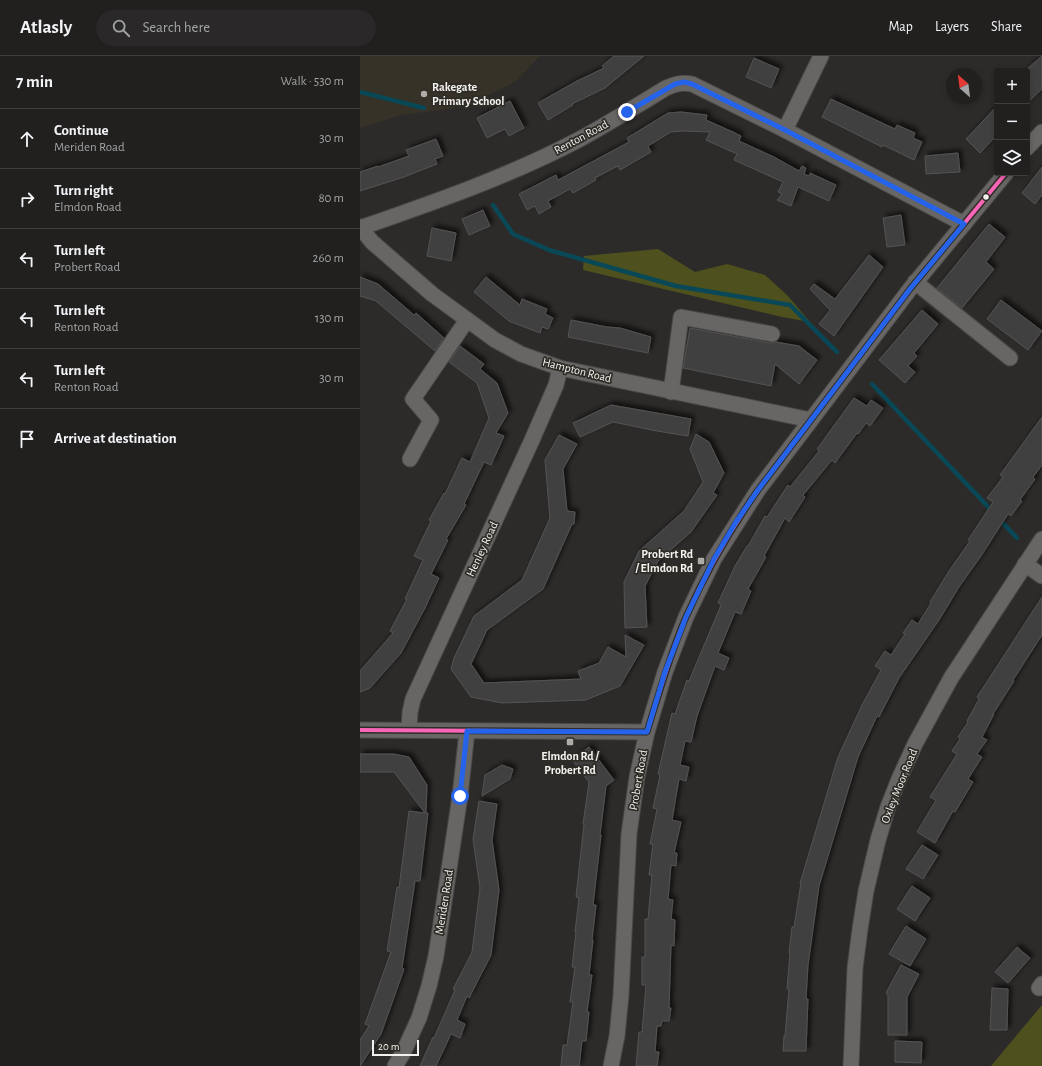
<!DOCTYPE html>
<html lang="en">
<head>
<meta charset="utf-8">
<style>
	body { margin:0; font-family:"Alegreya Sans",sans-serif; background:#2a2828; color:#f1f3f6 }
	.controls { position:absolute; right:12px; top:12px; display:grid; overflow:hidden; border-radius:4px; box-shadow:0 2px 6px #0003 }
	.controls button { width:36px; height:36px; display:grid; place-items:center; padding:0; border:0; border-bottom:1px solid #3f3e3d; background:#22201f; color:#f1f3f6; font:20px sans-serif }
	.compass { position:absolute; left:586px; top:12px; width:36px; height:36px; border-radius:50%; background:#22201f; box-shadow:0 2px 6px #0003; rotate:332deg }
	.scale { position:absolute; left:12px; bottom:10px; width:47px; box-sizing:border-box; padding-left:4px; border:2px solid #f3f1ed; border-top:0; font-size:11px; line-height:14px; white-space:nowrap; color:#f3f1ed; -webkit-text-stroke:3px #2f2c27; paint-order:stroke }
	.stop { position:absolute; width:12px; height:12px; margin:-9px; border:3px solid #2563eb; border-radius:50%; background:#fff }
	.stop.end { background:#2563eb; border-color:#fff; box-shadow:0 1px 4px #0008 }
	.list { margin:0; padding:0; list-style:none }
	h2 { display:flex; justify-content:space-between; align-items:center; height:52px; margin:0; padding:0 16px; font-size:17px }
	h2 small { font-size:13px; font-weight:400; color:#a2a3a4 }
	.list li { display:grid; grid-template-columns:26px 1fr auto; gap:12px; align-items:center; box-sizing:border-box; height:60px; padding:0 16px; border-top:1px solid #3f3e3d }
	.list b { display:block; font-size:15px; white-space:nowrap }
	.list p { margin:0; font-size:13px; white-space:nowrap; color:#a2a3a4 }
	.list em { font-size:13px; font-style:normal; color:#a2a3a4 }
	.icon { flex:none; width:22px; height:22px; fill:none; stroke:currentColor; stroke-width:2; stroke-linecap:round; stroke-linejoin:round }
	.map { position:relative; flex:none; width:682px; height:1010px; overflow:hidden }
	header { display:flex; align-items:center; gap:24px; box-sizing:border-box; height:56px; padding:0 20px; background:#22201f; border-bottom:1px solid #3f3e3d }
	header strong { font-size:19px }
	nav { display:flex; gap:22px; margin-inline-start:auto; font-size:14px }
	.search { width:280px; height:36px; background:#2a2828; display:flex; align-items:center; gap:10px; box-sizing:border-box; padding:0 14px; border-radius:22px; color:#a2a3a4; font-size:15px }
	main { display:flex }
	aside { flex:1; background:#22201f }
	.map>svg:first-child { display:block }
	.built { fill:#373228 }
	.green { fill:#4e511d }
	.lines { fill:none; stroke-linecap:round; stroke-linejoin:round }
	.stream { stroke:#094857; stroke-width:4.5 }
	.building { fill:#414040; stroke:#545353; filter:url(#shadow) }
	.minor-casing { stroke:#4a4846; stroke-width:17 }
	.minor { stroke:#676664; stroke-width:15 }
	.bus-1-casing { stroke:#2f2c27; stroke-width:7 }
	.bus-1 { stroke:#fa66b7; stroke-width:4 }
	.route { stroke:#2563eb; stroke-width:5 }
	.poi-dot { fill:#aeaca8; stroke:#2f2c27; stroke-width:1.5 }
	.bus-dot { fill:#f3f1ed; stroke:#2f2c27; stroke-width:1.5 }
	.labels { text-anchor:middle; stroke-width:3.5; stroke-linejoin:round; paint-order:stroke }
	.poi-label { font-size:12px; font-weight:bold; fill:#f3f1ed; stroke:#2f2c27; text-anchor:start }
	.street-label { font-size:12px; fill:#f3f1ed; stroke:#2f2c27 }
</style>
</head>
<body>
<header>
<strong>Atlasly</strong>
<div class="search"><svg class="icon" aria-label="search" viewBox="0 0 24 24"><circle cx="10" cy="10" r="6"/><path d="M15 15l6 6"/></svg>Search here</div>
<nav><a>Map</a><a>Layers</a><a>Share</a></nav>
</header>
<main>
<aside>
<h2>7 min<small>Walk · 530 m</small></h2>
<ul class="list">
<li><svg class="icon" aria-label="ahead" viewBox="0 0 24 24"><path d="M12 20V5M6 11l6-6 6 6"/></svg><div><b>Continue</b><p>Meriden Road</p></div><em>30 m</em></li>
<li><svg class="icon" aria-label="right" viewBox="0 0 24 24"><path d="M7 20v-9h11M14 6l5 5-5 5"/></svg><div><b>Turn right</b><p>Elmdon Road</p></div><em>80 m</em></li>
<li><svg class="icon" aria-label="left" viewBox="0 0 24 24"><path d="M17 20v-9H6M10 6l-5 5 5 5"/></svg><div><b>Turn left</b><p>Probert Road</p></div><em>260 m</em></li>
<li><svg class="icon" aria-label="left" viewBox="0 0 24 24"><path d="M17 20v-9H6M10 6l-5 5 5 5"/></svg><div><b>Turn left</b><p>Renton Road</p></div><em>130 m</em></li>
<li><svg class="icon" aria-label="left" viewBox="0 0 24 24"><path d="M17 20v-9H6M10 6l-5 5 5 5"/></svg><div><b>Turn left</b><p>Renton Road</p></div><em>30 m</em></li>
<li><svg class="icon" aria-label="arrive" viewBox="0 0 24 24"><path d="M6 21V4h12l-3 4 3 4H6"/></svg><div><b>Arrive at destination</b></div></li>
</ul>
</aside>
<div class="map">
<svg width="682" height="1010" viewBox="0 0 682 1010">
	<defs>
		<filter id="shadow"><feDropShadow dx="3.5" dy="-3.5" stdDeviation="2" flood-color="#0009"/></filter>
	</defs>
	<rect width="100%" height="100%" fill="#2d2b29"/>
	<!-- built -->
	<polygon class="built" points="0,0 180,0 155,26 103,51 41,59 0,72"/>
	<!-- green -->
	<g class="green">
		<polygon points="298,193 335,216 367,208 405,219 428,240 450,266 422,261 223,214 224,200"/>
		<polygon points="682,949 682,1010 631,1010"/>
	</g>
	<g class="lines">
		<!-- stream -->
		<g class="stream">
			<polyline points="0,36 64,52"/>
			<polyline points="133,149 153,178 189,194 316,230 430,249 477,296"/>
			<polyline points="512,328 633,456"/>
			<polyline points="639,463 657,482"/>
		</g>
	</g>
	<!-- building -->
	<g class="building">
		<polygon points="254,0 284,0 245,32 212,48 213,49 188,64 178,47 215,26 244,12 242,10"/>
		<polygon points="682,0 682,33 667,47 667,13"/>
		<polygon points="394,2 419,13 411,32 386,21"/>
		<polygon points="471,43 535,73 537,69 555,77 553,82 562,86 554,104 523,89 522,91 462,61"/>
		<polygon points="150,45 164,72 149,80 145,73 127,82 117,62"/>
		<polygon points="637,50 637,79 620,97 606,83"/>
		<polygon points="321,56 347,59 346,64 373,76 381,80 379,85 414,101 439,115 442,110 446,112 444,118 449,120 450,117 476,129 469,145 438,131 431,150 417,144 422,138 418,136 423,126 374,104 377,98 346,84 350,76 323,75 311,76 288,90 291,96 260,114 258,110 235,122 236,124 213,137 210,133 188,145 191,151 179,158 175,150 167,154 159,138 196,119 198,124 269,86 267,82 308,57"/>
		<polygon points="76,83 83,100 75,103 77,108 44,121 0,135 0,116 18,110 18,111 49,100 46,94"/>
		<polygon points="598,97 600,116 566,118 565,100"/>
		<polygon points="682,111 682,139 675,148 662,137"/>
		<polygon points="123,154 130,170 109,179 102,163"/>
		<polygon points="541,159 545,189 527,191 523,162"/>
		<polygon points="629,168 645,181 626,206 634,213 602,252 577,232"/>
		<polygon points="72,172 96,177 91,205 67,200"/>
		<polygon points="509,199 523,211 474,280 459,268 470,254 450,233 454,228 475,243"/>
		<polygon points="0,221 18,228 54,259 56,257 84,282 75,295 16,245 0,240"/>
		<polygon points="126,221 160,249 162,243 187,253 185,258 193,262 188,273 182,271 180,277 149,265 114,236"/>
		<polygon points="641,244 682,275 668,294 627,263"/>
		<polygon points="562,254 578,268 554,297 557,300 548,310 555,316 545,327 519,304"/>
		<polygon points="211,264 247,271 260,272 291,281 288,297 208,281"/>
		<polygon points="330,272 410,287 416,286 439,290 457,304 439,328 415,308 411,330 323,312"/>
		<polygon points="100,290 124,308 120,313 137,327 148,357 136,377 144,380 131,409 124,406 104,448 106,449 86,483 88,484 71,518 79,522 65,552 41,597 10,632 0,636 0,615 33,577 30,575 47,543 45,543 63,504 54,500 71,465 69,464 84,437 85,438 102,402 110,406 129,362 117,327 89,306"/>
		<polygon points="494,342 507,350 511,344 523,352 510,370 506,367 498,378 497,377 475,407 472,404 443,439 445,441 429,466 425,462 404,500 406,501 388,533 391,535 381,558 375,556 358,597 369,602 364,614 355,610 337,660 331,686 325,685 320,709 329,711 326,725 319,723 312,764 321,766 314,797 317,797 316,810 311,809 308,843 313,844 311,863 315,864 314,890 311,889 309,952 311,952 309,965 302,965 301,970 297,970 295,996 299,996 297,1010 276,1010 279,976 282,976 286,929 282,929 282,901 285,901 285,863 288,863 292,819 289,819 293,788 290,788 297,753 293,752 300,719 298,718 312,657 315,658 327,624 329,625 361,549 358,547 375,510 387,490 388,490 405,460 407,461 428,429 430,431 459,395 457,393"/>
		<polygon points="251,349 331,363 328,380 297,375 253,366 220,381 213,367"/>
		<polygon points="682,361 682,409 673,421 675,423 660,444 662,445 651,460 648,458 621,500 599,531 579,564 539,622 519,661 517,660 498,701 459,830 448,909 446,943 448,943 446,995 423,995 424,980 425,980 429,933 427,933 430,897 429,897 432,871 434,871 441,827 440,827 478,701 502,649 521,614 515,610 525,595 531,599 545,578 543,577 552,564 558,568 571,547 570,546 589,515 610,485 608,484 633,446 627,442 643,421 640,419"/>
		<polygon points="336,378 349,386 364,417 353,437 357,439 331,476 298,505 285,530 287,571 265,572 264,526 279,495 324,455 343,426 330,393"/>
		<polygon points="199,379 217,388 203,413 207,455 215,456 214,468 212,468 183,533 127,574 111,608 124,627 221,623 218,615 239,607 248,591 266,601 265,579 284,589 260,630 226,644 142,647 111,641 91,613 94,602 114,560 162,524 190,462 185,404"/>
		<polygon points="682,541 682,579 653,624 654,625 633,658 634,658 622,681 627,684 617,698 622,701 608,723 613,726 595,756 593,755 575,787 557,776 576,744 570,741 597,698 592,695 600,683 598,681 608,666 607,665 619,643 617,641"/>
		<polygon points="229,691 254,724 246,730 240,779 241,779 233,849 236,849 232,884 233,884 229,919 232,919 227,956 229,956 226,985 222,985 219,1010 201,1010 203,989 207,989 213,946 210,946 215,911 212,911 216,876 215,876 219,842 216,841 224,768 223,768 229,726 212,704"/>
		<polygon points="0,698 34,698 49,701 67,729 66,757 68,757 60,825 55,825 42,912 44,913 21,978 0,1010 0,984 9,970 5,968 31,896 27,895 37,831 39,832 49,755 65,757 34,716 0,716"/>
		<polygon points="142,709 153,713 150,723 122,740 125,719"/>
		<polygon points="119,745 137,748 132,784 139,834 131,899 109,942 107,940 97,964 105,968 100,982 91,978 76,1010 60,1010 73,981 74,982 95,934 93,933 112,896 120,832 113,783"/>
		<polygon points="562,789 578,799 563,823 546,813"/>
		<polygon points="552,830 570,842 555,865 537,853"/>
		<polygon points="546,870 566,883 550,910 529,898"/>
		<polygon points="657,891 670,902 648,927 635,916"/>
		<polygon points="541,909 559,918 547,941 547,979 528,979 528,939 526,937"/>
		<polygon points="632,932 648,933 647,974 630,974"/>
		<polygon points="535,985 562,986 561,1007 535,1006"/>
	</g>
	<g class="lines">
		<!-- minor casing -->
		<g class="minor-casing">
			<g id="minor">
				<polyline points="425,74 461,0"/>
				<polyline points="667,92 682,76"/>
				<polyline points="0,171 12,186 72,238 135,284 161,298 200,312 451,364"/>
				<path d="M0 172C75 146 150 120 220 83 249 67 278 49 306 32 315 28 322 26 332 28L425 74 604 168"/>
				<polyline points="555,226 650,302"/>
				<polyline points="311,336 321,261 412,278"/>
				<polyline points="50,403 71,364 53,343 107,264"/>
				<polyline points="665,508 682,520"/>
				<polyline points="0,674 287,676"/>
				<polyline points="49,674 50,656 53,643 172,384 196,329 200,312"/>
				<polyline points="679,932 682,928"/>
				<polyline points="35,1010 43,997 59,962 69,930 76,900 100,740 107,675"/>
				<polyline points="251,1010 257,980 261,939 269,778 277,721 287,676 305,616 326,561 354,503 398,434 451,364 550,233 646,117"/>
				<polyline points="491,1010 495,912 500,873 506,835 518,784 528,751 539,723 555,688 591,622 682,483"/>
			</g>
		</g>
		<!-- minor -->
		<use href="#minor" class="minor"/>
		<!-- bus-1 casing -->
		<g class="bus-1-casing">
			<path id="bus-1" d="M0 674 287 676C299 637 310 598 326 561 346 516 370 474 398 434L550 233 646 117"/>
		</g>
		<!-- bus-1 -->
		<use href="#bus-1" class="bus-1"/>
	</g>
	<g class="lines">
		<!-- route -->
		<polyline class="route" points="100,740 107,675 287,676 305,616 326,561 354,503 376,466 398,434 451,364 550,233 604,168 425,74 332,28 324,26 315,28 267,56"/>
	</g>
	<!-- markers -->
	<g class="poi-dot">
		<circle cx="64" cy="38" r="4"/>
		<rect x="337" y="501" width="8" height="8" rx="2"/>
		<rect x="206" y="682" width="8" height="8" rx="2"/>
	</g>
	<circle class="bus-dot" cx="626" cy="141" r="3.5"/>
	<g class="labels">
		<!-- poi labels -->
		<g class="poi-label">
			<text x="72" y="35">Rakegate<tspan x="72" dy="14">Primary School</tspan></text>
			<text x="333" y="502" text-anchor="end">Probert Rd<tspan x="333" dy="14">/ Elmdon Rd</tspan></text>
			<text x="210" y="704" text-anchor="middle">Elmdon Rd /<tspan x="210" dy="14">Probert Rd</tspan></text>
		</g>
		<!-- street labels -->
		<g class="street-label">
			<text transform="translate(221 81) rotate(-28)" y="4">Renton Road</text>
			<text transform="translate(217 314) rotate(14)" y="4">Hampton Road</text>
			<text transform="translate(122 493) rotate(-65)" y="4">Henley Road</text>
			<text transform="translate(278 724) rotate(-80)" y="4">Probert Road</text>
			<text transform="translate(539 730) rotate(-68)" y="4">Oxley Moor Road</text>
			<text transform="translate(84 846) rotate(-81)" y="4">Meriden Road</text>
		</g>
	</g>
</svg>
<div class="controls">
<button>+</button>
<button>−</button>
<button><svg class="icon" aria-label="layers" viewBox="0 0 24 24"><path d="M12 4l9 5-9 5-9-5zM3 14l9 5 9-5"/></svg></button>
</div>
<svg class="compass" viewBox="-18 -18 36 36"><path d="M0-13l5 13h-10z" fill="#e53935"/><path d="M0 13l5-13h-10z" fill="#a2a3a4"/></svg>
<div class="scale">20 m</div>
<div class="stop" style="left:100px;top:740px"></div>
<div class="stop end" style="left:267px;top:56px"></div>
</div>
</main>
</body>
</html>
